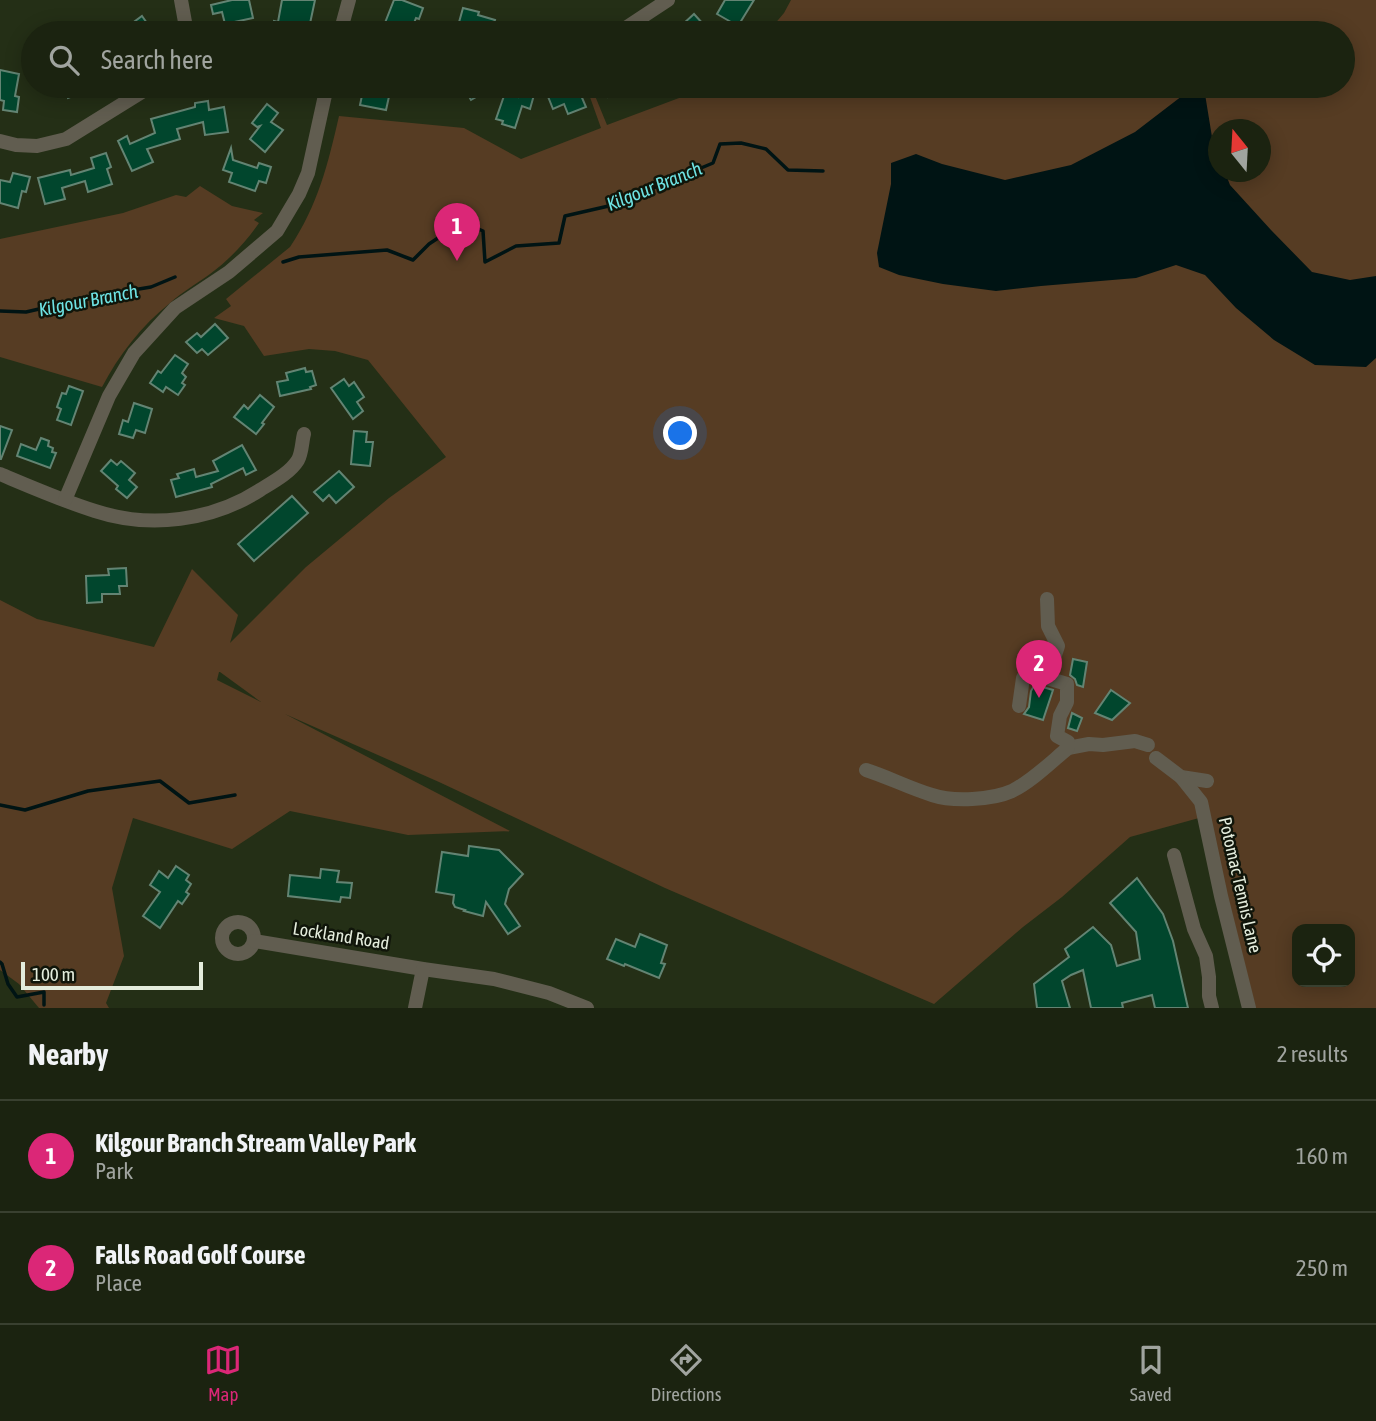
<!DOCTYPE html>
<html lang="en">
<head>
<meta charset="utf-8">
<style>
	body { margin:0; font-family:"Asap Condensed",sans-serif; background:#242b19; color:#f1f3f6 }
	.controls { position:absolute; right:21px; bottom:21px; display:grid; overflow:hidden; border-radius:14px; box-shadow:0 4px 18px #0003 }
	.controls button { width:63px; height:63px; display:grid; place-items:center; padding:0; border:0; border-bottom:2px solid #394030; background:#1b2310; color:#f1f3f6; font:35px sans-serif }
	.compass { position:absolute; left:1208px; top:119px; width:63px; height:63px; border-radius:50%; background:#1b2310; box-shadow:0 4px 18px #0003; rotate:342deg }
	.scale { position:absolute; left:21px; bottom:18px; width:182px; box-sizing:border-box; padding-left:7px; border:4px solid #e4ecdc; border-top:0; font-size:19px; line-height:24px; white-space:nowrap; color:#e4ecdc; -webkit-text-stroke:5px #10150a; paint-order:stroke }
	.you { position:absolute; left:681px; top:434px; width:24px; height:24px; margin:-18px; border:5px solid #fff; border-radius:50%; background:#1a73e8; box-shadow:0 0 0 10px #1a73e833 }
	.badge { display:grid; place-items:center; width:46px; height:46px; border-radius:50%; background:#db2777; color:#fff; font-size:23px; font-weight:700 }
	.pin { position:absolute; translate:-50% -58px; filter:drop-shadow(0 2px 4px #0008) }
	.pin::after { content:''; position:absolute; top:37px; width:24px; height:21px; background:inherit; clip-path:polygon(0 0,100% 0,50% 100%) }
	.list { margin:0; padding:0; list-style:none }
	h2 { display:flex; justify-content:space-between; align-items:center; height:91px; margin:0; padding:0 28px; font-size:30px }
	h2 small { font-size:23px; font-weight:400; color:#a0a49f }
	.list li { display:grid; grid-template-columns:46px 1fr auto; gap:21px; align-items:center; box-sizing:border-box; height:112px; padding:0 28px; border-top:2px solid #394030 }
	.list b { display:block; font-size:26px; white-space:nowrap }
	.list p { margin:0; font-size:23px; white-space:nowrap; color:#a0a49f }
	.list em { font-size:23px; font-style:normal; color:#a0a49f }
	.icon { flex:none; width:38px; height:38px; fill:none; stroke:currentColor; stroke-width:2; stroke-linecap:round; stroke-linejoin:round }
	.map { position:relative; flex:none; width:1376px; height:1008px; overflow:hidden }
	.search { position:absolute; background:#1b2310; box-shadow:0 4px 18px #0003; left:21px; right:21px; top:21px; height:77px; display:flex; align-items:center; gap:18px; box-sizing:border-box; padding:0 24px; border-radius:38px; color:#a0a49f; font-size:26px }
	.sheet { height:315px; background:#1b2310 }
	nav { display:flex; justify-content:space-around; align-items:center; box-sizing:border-box; height:98px; border-top:2px solid #394030; background:#1b2310; font-size:19px; color:#a0a49f }
	nav a { display:grid; justify-items:center; gap:4px }
	nav .on { color:#db2777 }
	.map>svg:first-child { display:block }
	.green { fill:#563c23; fill-rule:evenodd }
	.water { fill:#001414 }
	.lines { fill:none; stroke-linecap:round; stroke-linejoin:round }
	.stream { stroke:#001414; stroke-width:3.5 }
	.building { fill:#01462d; stroke:#638473; stroke-width:2 }
	.minor { stroke:#615d50; stroke-width:14 }
	.labels { text-anchor:middle; stroke-width:5; stroke-linejoin:round; paint-order:stroke }
	.street-label { font-size:18px; fill:#e4ecdc; stroke:#10150a }
	.water-label { font-size:19px; font-style:italic; fill:#6ee3e3; stroke:#10150a }
</style>
</head>
<body>
<div class="map">
<svg width="1376" height="1008" viewBox="0 0 1376 1008">
	<rect width="100%" height="100%" fill="#242f16"/>
	<!-- green -->
	<g class="green">
		<path d="M791 0H1376V1008H1245L1199 818 1130 837 1062 897 1023 927 934 1004 665 888 439 782 285 714 510 831 408 835 290 811 232 849 133 818 112 888 124 956 106 1003 109 1008H39L19 984 0 970V600L37 619 154 647 192 569 238 615 230 643 306 567 389 498 446 457 368 360 335 351 309 349 264 356 244 326 214 318 231 306 226 299 290 247C318 205 328 164 339 116L464 128 521 159 601 128 586 86H591L607 125 711 86H1343V33H767L784 13ZM1218 130H1260V172H1218ZM219 672H220L261 702 217 680ZM1297 929H1350V982H1297Z"/>
		<path d="M200 186 232 206 263 213 254 220 259 223C245 243 229 260 210 274 196 284 182 292 170 303 141 326 119 355 102 387L0 357V239L123 213 176 195 186 197Z"/>
	</g>
	<!-- water -->
	<polygon class="water" points="1195,86 1200,86 1205,94 1212,137 1218,154 1218,172 1225,172 1230,185 1271,230 1312,272 1350,280 1376,276 1376,358 1366,367 1315,365 1274,340 1236,308 1205,275 1176,265 1136,278 1041,286 996,291 943,284 899,275 879,267 877,253 891,184 891,163 916,154 942,164 1005,180 1071,165 1135,132"/>
	<g class="lines">
		<!-- stream -->
		<g class="stream">
			<polyline points="283,262 299,257 387,250 413,260 429,244 462,222 483,231 485,262 516,246 559,243 565,216 613,205 713,163 720,144 741,143 766,149 788,170 823,171"/>
			<polyline points="0,311 26,312 91,297 151,287 175,277"/>
			<polyline points="0,805 25,810 88,791 160,781 189,803 235,795"/>
			<polyline points="0,962 2,964 8,984 17,997 44,992 44,1005"/>
		</g>
	</g>
	<!-- building -->
	<g class="building">
		<polygon points="232,0 249,0 253,18 225,24 222,12 213,14 211,5"/>
		<polygon points="282,0 315,0 308,33 272,33 274,21 278,22"/>
		<polygon points="394,0 402,0 423,8 419,19 416,18 410,33 381,33"/>
		<polygon points="725,0 754,0 738,26 717,14"/>
		<polygon points="463,8 479,12 478,15 495,20 491,33 479,30 479,33 456,33"/>
		<polygon points="694,14 704,25 695,33 691,33 683,24"/>
		<polygon points="142,16 154,33 131,33 127,27"/>
		<polygon points="0,70 19,74 15,96 19,97 17,112 3,110 4,101 0,100"/>
		<polygon points="63,86 77,86 81,93 68,98"/>
		<polygon points="364,86 380,86 379,90 390,92 386,110 360,105"/>
		<polygon points="463,86 495,86 471,100"/>
		<polygon points="567,86 577,86 586,107 568,114 564,104 553,109 547,94"/>
		<polygon points="603,86 633,86 608,97"/>
		<polygon points="520,90 534,95 530,109 522,106 515,128 502,124 503,121 496,119 505,93 518,97"/>
		<polygon points="208,101 209,110 224,107 228,132 205,135 203,122 177,129 180,139 147,149 153,162 132,171 118,141 127,136 130,144 155,133 151,119 195,107 195,103"/>
		<polygon points="267,104 278,113 271,122 283,130 265,152 250,139 260,126 257,127 252,123"/>
		<polygon points="231,148 233,160 257,168 259,163 271,167 266,183 259,181 255,191 229,182 232,173 223,170"/>
		<polygon points="106,153 111,167 107,169 112,184 88,192 85,181 62,188 65,199 45,204 38,178 70,170 71,175 94,168 91,158"/>
		<polygon points="13,173 30,177 26,192 22,191 18,208 0,203 0,180 10,182"/>
		<polygon points="215,324 228,338 208,355 202,349 197,353 186,342 197,333 201,337"/>
		<polygon points="175,355 188,364 182,373 186,377 182,383 185,385 178,395 166,387 163,392 150,383 158,371 161,373"/>
		<polygon points="305,368 306,372 312,371 316,385 310,387 311,389 280,396 277,382 288,380 286,373"/>
		<polygon points="344,379 349,386 354,382 364,397 357,402 363,411 353,419 331,388"/>
		<polygon points="69,386 83,391 71,425 57,420 61,409 57,407 62,393 66,394"/>
		<polygon points="260,395 274,407 262,423 264,424 256,434 234,417 244,405 248,409"/>
		<polygon points="134,403 152,409 145,433 136,430 133,438 119,434 123,420 128,422"/>
		<polygon points="0,426 12,430 1,459 0,459"/>
		<polygon points="354,431 367,432 366,442 373,442 370,466 351,464"/>
		<polygon points="41,438 49,441 48,446 53,448 52,452 56,453 50,468 17,456 21,444 36,450"/>
		<polygon points="242,445 256,470 246,475 243,468 211,484 212,487 176,497 171,480 179,478 177,474 194,469 196,477 218,471 213,461"/>
		<polygon points="111,460 117,465 121,461 135,473 129,480 137,487 127,498 116,489 118,486 101,471"/>
		<polygon points="339,471 354,487 336,503 329,495 323,501 314,492"/>
		<polygon points="292,496 308,513 254,561 238,544"/>
		<polygon points="126,568 127,586 119,586 120,594 102,594 102,602 87,603 86,576 109,575 108,569"/>
		<polygon points="1073,659 1087,662 1083,687 1077,685 1075,679 1070,675"/>
		<polygon points="1037,681 1043,687 1053,690 1043,720 1024,714 1029,707 1031,691"/>
		<polygon points="1111,690 1130,703 1112,720 1095,713"/>
		<polygon points="1072,713 1082,718 1077,731 1068,728"/>
		<polygon points="469,846 499,850 523,874 509,889 505,904 520,926 508,934 486,902 483,916 464,911 465,910 455,907 453,903 454,895 436,892 442,852 468,856"/>
		<polygon points="176,866 189,875 186,880 191,884 186,892 189,894 182,904 178,901 160,928 143,916 160,892 150,885 159,871 168,878"/>
		<polygon points="321,869 339,871 337,882 352,883 350,898 341,897 340,902 288,896 290,875 320,878"/>
		<polygon points="1137,878 1163,914 1173,941 1188,1008 1155,1008 1152,995 1122,1003 1123,1008 1091,1008 1083,970 1071,975 1062,981 1070,1008 1037,1008 1034,984 1069,957 1065,949 1093,927 1111,945 1117,966 1140,959 1136,932 1110,903"/>
		<polygon points="640,934 667,945 661,963 665,964 659,978 625,964 624,966 607,959 616,939 635,947"/>
	</g>
	<g class="lines">
		<!-- minor -->
		<g class="minor">
			<polyline points="181,0 187,33"/>
			<polyline points="340,33 349,0"/>
			<polyline points="530,33 541,33"/>
			<polyline points="610,33 627,27 668,0"/>
			<polyline points="306,86 326,90"/>
			<polyline points="0,141 16,145 37,146 66,139 145,90 159,86"/>
			<path d="M0 474C31 487 63 501 95 511 150 529 212 521 260 490 273 482 290 473 298 460 302 453 302 441 304 434"/>
			<polyline points="65,500 109,396 134,353 175,308 229,272 277,231 299,194 308,173 327,86"/>
			<polyline points="1019,706 1023,678 1028,672 1042,671 1052,664 1058,646 1048,626 1047,599"/>
			<polyline points="1068,748 1089,744 1103,745 1135,741 1148,745"/>
			<polyline points="1156,758 1181,777 1207,781"/>
			<path d="M866 770C888 777 909 788 932 795 953 802 992 800 1012 791 1032 781 1050 763 1068 748V742L1057 736 1060 716 1067 702V684L1047 678 1042 671"/>
			<polyline points="1181,777 1201,802 1221,896 1249,1008"/>
			<polyline points="1174,855 1194,929 1206,956 1209,977 1209,996 1212,1008"/>
			<circle cx="238" cy="938" r="16"/>
			<polyline points="254,941 423,969 494,979 549,993 587,1008"/>
			<polyline points="415,1008 423,969"/>
		</g>
	</g>
	<g class="labels">
		<!-- street labels -->
		<g class="street-label">
			<text transform="translate(1240 885) rotate(77)" y="6">Potomac Tennis Lane</text>
			<text transform="translate(341 936) rotate(9)" y="6">Lockland Road</text>
		</g>
		<!-- water labels -->
		<g class="water-label">
			<text transform="translate(654 186) rotate(-22)" y="7">Kilgour Branch</text>
			<text transform="translate(88 300) rotate(-11)" y="7">Kilgour Branch</text>
		</g>
	</g>
</svg>
<div class="controls">
<button><svg class="icon" aria-label="locate" viewBox="0 0 24 24"><circle cx="12" cy="12" r="6"/><path d="M12 2v4M12 18v4M2 12h4M18 12h4"/></svg></button>
</div>
<svg class="compass" viewBox="-18 -18 36 36"><path d="M0-13l5 13h-10z" fill="#e53935"/><path d="M0 13l5-13h-10z" fill="#a0a49f"/></svg>
<div class="scale">100 m</div>
<div class="you"></div>
<div class="pin badge" style="left:457px;top:261px">1</div>
<div class="pin badge" style="left:1039px;top:698px">2</div>
<div class="search"><svg class="icon" aria-label="search" viewBox="0 0 24 24"><circle cx="10" cy="10" r="6"/><path d="M15 15l6 6"/></svg>Search here</div>
</div>
<section class="sheet">
<h2>Nearby<small>2 results</small></h2>
<ul class="list">
<li><span class="badge">1</span><div><b>Kilgour Branch Stream Valley Park</b><p>Park</p></div><em>160 m</em></li>
<li><span class="badge">2</span><div><b>Falls Road Golf Course</b><p>Place</p></div><em>250 m</em></li>
</ul>
</section>
<nav>
<a class="on"><svg class="icon" aria-label="map" viewBox="0 0 24 24"><path d="M3 6l6-2 6 2 6-2v14l-6 2-6-2-6 2zM9 4v14M15 6v14"/></svg>Map</a>
<a><svg class="icon" aria-label="directions" viewBox="0 0 24 24"><path d="M12 3l9 9-9 9-9-9zM9 14v-3h6M13 9l2 2-2 2"/></svg>Directions</a>
<a><svg class="icon" aria-label="saved" viewBox="0 0 24 24"><path d="M7 4h10v16l-5-4-5 4z"/></svg>Saved</a>
</nav>
</body>
</html>
